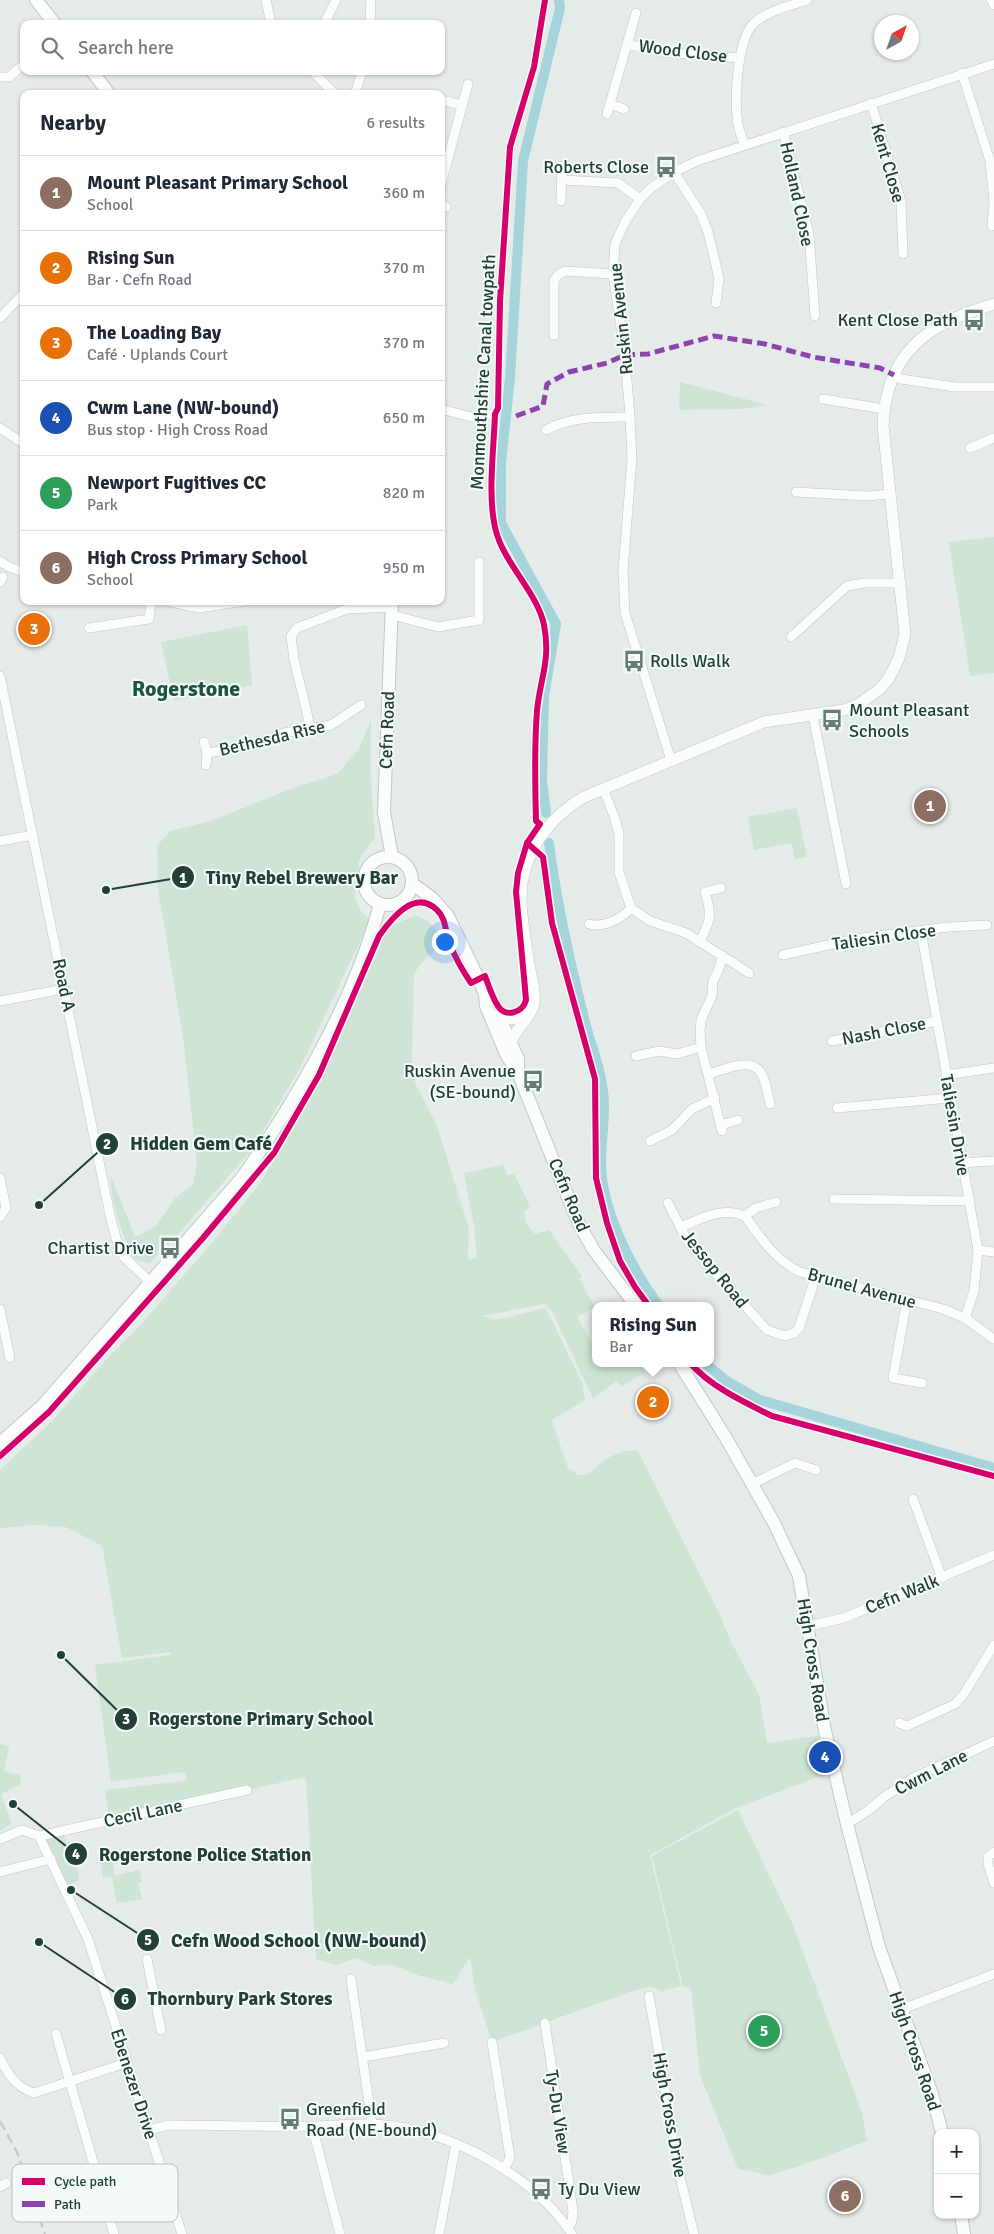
<!DOCTYPE html>
<html lang="en">
<head>
<meta charset="utf-8">
<style>
	body { margin:0; font-family:Signika,sans-serif; background:#f2f2f3; color:#1f2937 }
	.controls { position:absolute; right:15px; bottom:15px; display:grid; overflow:hidden; border-radius:10px; box-shadow:0 1px 4px #0004 }
	.controls button { width:45px; height:45px; display:grid; place-items:center; padding:0; border:0; border-bottom:1px solid #e0e1e3; background:#fff; color:#1f2937; font:25px sans-serif }
	.compass { position:absolute; left:874px; top:15px; width:45px; height:45px; border-radius:50%; background:#fff; box-shadow:0 1px 4px #0004; rotate:40deg }
	.you { position:absolute; left:444px; top:941px; width:18px; height:18px; margin:-12px; border:4px solid #fff; border-radius:50%; background:#1a73e8; box-shadow:0 0 0 8px #1a73e833 }
	.badge { display:grid; place-items:center; width:32px; height:32px; border-radius:50%; background:#d93025; color:#fff; font-size:16px; font-weight:700 }
	.pin { position:absolute; translate:-50% -50%; border:2px solid #fff; box-shadow:0 1px 5px #0006 }
	.popup { position:absolute; left:592px; top:1302px; width:122px; height:65px; box-sizing:border-box; display:grid; place-content:center; border-radius:10px; background:#fff; filter:drop-shadow(0 1px 4px #0005); font-size:16px; white-space:nowrap; color:#747a83 }
	.popup b { font-size:19px; color:#1f2937 }
	.popup::after { content:''; position:absolute; left:50%; top:100%; margin-left:-10px; border:10px solid transparent; border-top-color:#fff }
	.list { margin:0; padding:0; list-style:none }
	h2 { display:flex; justify-content:space-between; align-items:center; height:65px; margin:0; padding:0 20px; font-size:21px }
	h2 small { font-size:16px; font-weight:400; color:#747a83 }
	.list li { display:grid; grid-template-columns:32px 1fr auto; gap:15px; align-items:center; box-sizing:border-box; height:75px; padding:0 20px; border-top:1px solid #e0e1e3 }
	.list b { display:block; font-size:19px; white-space:nowrap }
	.list p { margin:0; font-size:16px; white-space:nowrap; color:#747a83 }
	.list em { font-size:16px; font-style:normal; color:#747a83 }
	.icon { flex:none; width:28px; height:28px; fill:none; stroke:currentColor; stroke-width:2; stroke-linecap:round; stroke-linejoin:round }
	.map { position:relative; flex:none; width:994px; height:2234px; overflow:hidden }
	.search { position:absolute; background:#fff; box-shadow:0 1px 4px #0004; left:20px; top:20px; width:425px; height:55px; display:flex; align-items:center; gap:12px; box-sizing:border-box; padding:0 18px; border-radius:10px; color:#747a83; font-size:19px }
	.panel { position:absolute; background:#fff; box-shadow:0 1px 4px #0004; left:20px; top:90px; width:425px; height:515px; border-radius:10px }
	.map>svg:first-child { display:block }
	.green { fill:#cee4d4 }
	.lines { fill:none; stroke-linecap:round; stroke-linejoin:round }
	.canal { stroke:#a5d4da; stroke-width:10 }
	.minor-casing { stroke:#c2c8c5; stroke-width:10 }
	.tertiary-casing { stroke:#c2c8c5; stroke-width:12 }
	.secondary-casing { stroke:#c1c9c5; stroke-width:14 }
	.minor { stroke:#fbfcfc; stroke-width:9 }
	.tertiary { stroke:#fbfcfc; stroke-width:11 }
	.secondary { stroke:#fbfcfc; stroke-width:12 }
	.rail { stroke:#c7ccca; stroke-width:2.5; stroke-dasharray:10 5; stroke-linecap:butt }
	.quiet { stroke:#8e44ad; stroke-width:5; stroke-dasharray:10 5; stroke-linecap:butt }
	.cycleway-casing { stroke:#f4faf7; stroke-width:9 }
	.cycleway { stroke:#d6006c; stroke-width:6 }
	.labels { text-anchor:middle; stroke-width:4; stroke-linejoin:round; paint-order:stroke }
	.street-label { font-size:18px; fill:#224037; stroke:#f4faf7 }
	.poi-label { font-size:18px; fill:#224037; stroke:#f4faf7; text-anchor:end }
	.district-label { font-size:22px; font-weight:bold; fill:#1d5344; stroke:#f4faf7 }
	.key { fill:#f4faf7; stroke:#b5c2bd; stroke-width:1 }
	.key-label { font-size:14px; fill:#224037 }
	.leader { fill:none; stroke:#224037; stroke-width:2 }
	.callout-dot { fill:#224037; stroke:#f4faf7; stroke-width:2 }
	.mark-label { font-size:15px; text-anchor:middle; font-weight:bold; fill:#fff }
	.callout-label { font-size:19px; text-anchor:middle; font-weight:bold; fill:#224037; stroke:#f4faf7; stroke-width:4; stroke-linejoin:round; paint-order:stroke }
</style>
</head>
<body>
<div class="map">
<svg width="994" height="2234" viewBox="0 0 994 2234">
	<rect width="100%" height="100%" fill="#e5ebe8"/>
	<!-- green -->
	<g class="green">
		<polygon points="680,382 768,405 740,409 679,410"/>
		<polygon points="994,537 994,673 970,676 949,542"/>
		<polygon points="247,625 252,685 174,701 161,642"/>
		<path d="M371 720V780L375 837 359 860 355 897 360 910 370 920 301 1066 253 1148 167 1247 149 1263 134 1259C121 1233 112 1204 110 1174L135 1237 156 1226 175 1198 193 1185 197 1164 183 1036 158 890 157 846 170 831 211 821 288 790 337 774 359 749Z"/>
		<polygon points="797,808 807,857 795,859 792,843 754,850 748,817"/>
		<path d="M416 915 428 921 446 942 427 957 414 973 412 1058 415 1083 437 1126 469 1229 468 1260 477 1258 474 1226 464 1173 504 1165 507 1175 514 1174 530 1206 524 1212 527 1225 535 1234 549 1230 582 1276 579 1279 595 1307 577 1317 595 1349 596 1363H604L605 1365 609 1363H638L645 1373 621 1386 616 1381 593 1399 553 1313 545 1304 482 1316 495 1320 546 1308 582 1383 585 1400 552 1420 568 1468 578 1475H587C603 1461 616 1449 638 1451L720 1615 729 1638 759 1695 767 1743 818 1736 826 1774 736 1808 650 1855 681 1986 662 1991 653 1987 635 1990 492 2042 475 1989 470 1957 453 1984 420 1976 394 1965 374 1966 357 1958 336 1965 316 1959 306 1777 110 1820 105 1790 186 1781 185 1772 111 1782 95 1665 171 1655V1652L122 1658 102 1546 66 1527 35 1525 0 1528V1470L54 1419 105 1361 145 1320 215 1239 261 1182 323 1076 388 927Z"/>
		<polygon points="0,1744 9,1746 4,1771 20,1775 21,1784 1,1794 11,1823 0,1831"/>
		<polygon points="738,1810 793,1925 862,2113 867,2141 797,2167 769,2175 738,2169 700,2075 691,1987 683,1987 652,1856"/>
		<polygon points="63,1830 69,1855 74,1854 79,1880 64,1888 44,1835"/>
		<polygon points="110,1847 115,1876 140,1870 142,1883 138,1882 142,1899 117,1903 112,1877 103,1878 98,1849"/>
	</g>
	<g class="lines">
		<!-- canal -->
		<g class="canal">
			<polyline points="546,813 542,781 544,696 556,624 501,523 501,462 510,378 523,161 560,8 559,0"/>
			<path d="M549 843C556 900 569 958 583 1014 588 1037 598 1060 602 1084 607 1110 601 1137 601 1163 601 1210 632 1269 659 1306"/>
			<polyline points="705,1363 725,1380 760,1400 994,1468"/>
		</g>
		<!-- minor casing -->
		<g class="minor-casing">
			<g id="minor">
				<polyline points="266,0 271,24"/>
				<polyline points="991,0 994,5"/>
				<polyline points="324,24 336,0"/>
				<polyline points="370,24 371,0"/>
				<polyline points="627,44 661,52 739,58"/>
				<polyline points="312,71 335,94"/>
				<polyline points="962,73 990,161 994,202 992,226"/>
				<polyline points="0,77 9,77 24,64"/>
				<polyline points="355,94 362,71"/>
				<polyline points="441,100 462,105"/>
				<polyline points="871,103 901,201 903,254"/>
				<polyline points="610,104 624,109"/>
				<polyline points="607,114 636,13"/>
				<polyline points="783,132 809,234 815,316"/>
				<path d="M745 145C742 138 739 131 738 124 734 101 737 39 754 23 769 10 790 6 807 0"/>
				<polyline points="674,172 701,214 708,232 719,278 716,303"/>
				<polyline points="562,180 618,183 640,199"/>
				<polyline points="441,184 468,84"/>
				<polyline points="561,201 562,166"/>
				<polyline points="441,203 446,207"/>
				<polyline points="0,318 24,293"/>
				<polyline points="554,335 554,281 558,275 565,271 613,274"/>
				<polyline points="894,375 901,379 955,387 994,387"/>
				<polyline points="823,399 884,409"/>
				<polyline points="441,409 471,417 495,414"/>
				<polyline points="0,428 24,444"/>
				<path d="M546 430C572 416 601 417 630 417"/>
				<polyline points="970,448 994,438"/>
				<polyline points="796,492 867,496 890,494"/>
				<polyline points="0,561 9,567 24,572"/>
				<polyline points="0,582 3,577"/>
				<polyline points="166,601 199,608 245,601"/>
				<polyline points="392,615 438,627 479,620 479,562"/>
				<polyline points="89,628 149,619 151,601"/>
				<polyline points="791,637 847,586 864,583 901,583"/>
				<polyline points="0,676 110,1215 117,1242 124,1257 150,1282"/>
				<polyline points="813,715 846,884"/>
				<polyline points="311,730 294,659 291,636 297,628 347,609 392,607"/>
				<polyline points="204,742 207,753 206,765"/>
				<polyline points="207,753 252,746 284,733 331,725 361,705"/>
				<polyline points="671,760 625,613 623,571 632,458 630,417 625,355 613,274 615,244 625,222 640,199 651,188 674,172 697,161 994,64"/>
				<polyline points="603,788 615,819 619,834 619,872 631,908"/>
				<polyline points="0,841 33,835"/>
				<path d="M589 924C603 928 622 919 631 908L650 921 686 933 749 973"/>
				<polyline points="921,931 978,1250 974,1291 965,1318"/>
				<path d="M700 941C711 920 712 915 705 892L721 888"/>
				<polyline points="783,955 855,939 948,927 987,925"/>
				<polyline points="0,1001 64,989"/>
				<polyline points="832,1041 937,1021"/>
				<polyline points="636,1056 659,1051 677,1054 701,1047"/>
				<path d="M709 1074C723 1070 751 1056 761 1073 766 1081 768 1095 770 1104"/>
				<polyline points="946,1075 994,1068"/>
				<polyline points="837,1108 950,1098"/>
				<polyline points="721,1125 738,1120"/>
				<polyline points="722,1131 701,1047 700,1031 701,1020 712,996 713,981 718,971 723,956"/>
				<polyline points="650,1141 672,1130 692,1109 715,1098"/>
				<polyline points="961,1163 994,1161"/>
				<polyline points="0,1178 6,1208 0,1217"/>
				<polyline points="834,1199 970,1201"/>
				<polyline points="668,1203 687,1240 695,1251 767,1330 785,1336 794,1333 799,1328 816,1276"/>
				<path d="M745 1216C761 1238 774 1259 800 1272L943 1309 965 1318 994 1339"/>
				<path d="M680 1227C702 1219 722 1206 745 1216L756 1208 776 1202"/>
				<polyline points="978,1250 994,1252"/>
				<polyline points="907,1299 893,1378 922,1383"/>
				<polyline points="0,1309 10,1358"/>
				<polyline points="752,1484 795,1463 816,1470"/>
				<polyline points="913,1499 942,1578"/>
				<polyline points="809,1626 844,1618 994,1555"/>
				<polyline points="899,1723 907,1726 955,1704 964,1694 994,1645"/>
				<polyline points="847,1824 869,1810 884,1797 913,1778 994,1741"/>
				<polyline points="39,1836 247,1790"/>
				<polyline points="0,1839 22,1830 39,1836 88,1939 182,2234"/>
				<polyline points="994,1852 988,1857 988,1864 994,1883"/>
				<polyline points="0,1872 51,1859"/>
				<polyline points="147,1959 161,2030"/>
				<polyline points="351,1979 372,2124"/>
				<polyline points="649,1996 680,2177 694,2234"/>
				<polyline points="900,2010 994,1974"/>
				<polyline points="545,2023 573,2211 572,2221 568,2228"/>
				<polyline points="56,2034 114,2234"/>
				<polyline points="492,2042 510,2158 504,2169"/>
				<polyline points="363,2057 444,2043"/>
				<path d="M0 2058C8 2075 16 2087 34 2093L126 2063"/>
				<polyline points="312,2126 340,2234"/>
				<path d="M148 2130 169 2125C218 2125 266 2127 314 2126 340 2125 368 2122 394 2126 461 2137 534 2177 572 2234"/>
				<polyline points="0,2187 6,2183"/>
				<polyline points="439,2234 456,2144"/>
			</g>
		</g>
		<!-- tertiary casing -->
		<g class="tertiary-casing">
			<g id="tertiary">
				<polyline points="498,1015 511,1019 528,1015"/>
				<path d="M511 1043C515 1029 528 1021 533 1007 537 996 531 977 529 965 526 943 521 919 521 897 522 854 548 818 584 797L764 722 844 710 859 704 880 689 889 678 899 658 905 634 883 426C886 352 928 323 994 304"/>
			</g>
		</g>
		<!-- secondary casing -->
		<g class="secondary-casing">
			<g id="secondary">
				<polyline points="36,0 55,24"/>
				<polyline points="92,71 109,94"/>
				<polyline points="392,601 384,812 392,857"/>
				<circle cx="388" cy="881" r="24"/>
				<polyline points="413,884 432,898 448,916 479,980 485,994 486,1006 506,1054 519,1075 578,1222 593,1249 636,1306"/>
				<polyline points="500,1019 518,1059 518,1068"/>
				<polyline points="679,1363 726,1438 774,1523 799,1576 825,1731 847,1824 879,1947 932,2094 942,2133"/>
				<path d="M0 1443 42 1406 241 1179C297 1099 355 999 380 904"/>
				<polyline points="961,2215 964,2234"/>
			</g>
		</g>
		<!-- minor -->
		<use href="#minor" class="minor"/>
		<!-- tertiary -->
		<use href="#tertiary" class="tertiary"/>
		<!-- secondary -->
		<use href="#secondary" class="secondary"/>
		<!-- rail -->
		<polyline class="rail" points="0,2121 17,2152 45,2234"/>
		<!-- quiet -->
		<polyline class="quiet" points="516,416 543,406 547,384 569,372 607,363 625,355 648,354 714,336 765,344 813,357 880,368 894,375"/>
		<!-- cycleway casing -->
		<g class="cycleway-casing">
			<g id="cycleway">
				<path d="M545 0 534 67 510 147 500 301 498 408 495 414C494 448 487 498 496 531 504 563 538 594 544 625 551 661 540 678 537 711 534 748 535 784 536 821L540 824 527 843 543 857 552 923 595 1079 596 1178 607 1223 620 1261 635 1287 649 1306"/>
				<path d="M690 1363C711 1387 744 1402 772 1416L994 1476"/>
				<path d="M0 1456 49 1412 203 1238 274 1153 319 1075 379 936C391 919 415 888 437 910 446 918 445 931 449 942 455 957 462 970 471 983L485 976C489 986 492 997 498 1006 505 1018 523 1013 526 1000 526 997 525 992 525 988L516 892 518 873 527 843"/>
			</g>
		</g>
		<!-- cycleway -->
		<use href="#cycleway" class="cycleway"/>
	</g>
	<!-- icons -->
	<defs>
		<g id="bus-bare" transform="scale(1.725)"><path d="M-5-6H5V4H4V6H2V4H-2V6H-4V4H-5ZM-3.5-4V0h7V-4ZM-3.5 1.2v1.5H-2V1.2ZM2 1.2v1.5H3.5V1.2Z" fill="#667c75" stroke="#f4faf7" stroke-width="2.5" paint-order="stroke"/></g>
	</defs>
	<g fill-rule="evenodd">
		<use href="#bus-bare" x="666" y="167"/>
		<use href="#bus-bare" x="974" y="320"/>
		<use href="#bus-bare" x="634" y="661"/>
		<use href="#bus-bare" x="832" y="720"/>
		<use href="#bus-bare" x="533" y="1081"/>
		<use href="#bus-bare" x="170" y="1248"/>
		<use href="#bus-bare" x="290" y="2119"/>
		<use href="#bus-bare" x="541" y="2189"/>
	</g>
	<g class="labels">
		<!-- street labels -->
		<g class="street-label">
			<text transform="translate(683 51) rotate(7)" y="6">Wood Close</text>
			<text transform="translate(888 163) rotate(74)" y="6">Kent Close</text>
			<text transform="translate(797 194) rotate(78)" y="6">Holland Close</text>
			<text transform="translate(621 319) rotate(-96)" y="6">Ruskin Avenue</text>
			<text transform="translate(483 372) rotate(-87)" y="6">Monmouthshire Canal towpath</text>
			<text transform="translate(387 730) rotate(-88)" y="6">Cefn Road</text>
			<text transform="translate(272 738) rotate(-13)" y="6">Bethesda Rise</text>
			<text transform="translate(884 937) rotate(-8)" y="6">Taliesin Close</text>
			<text transform="translate(64 985) rotate(78)" y="6">Road A</text>
			<text transform="translate(884 1031) rotate(-11)" y="6">Nash Close</text>
			<text transform="translate(955 1125) rotate(80)" y="6">Taliesin Drive</text>
			<text transform="translate(569 1195) rotate(67)" y="6">Cefn Road</text>
			<text transform="translate(715 1269) rotate(51)" y="6">Jessop Road</text>
			<text transform="translate(862 1288) rotate(15)" y="6">Brunel Avenue</text>
			<text transform="translate(902 1594) rotate(-22)" y="6">Cefn Walk</text>
			<text transform="translate(813 1660) rotate(81)" y="6">High Cross Road</text>
			<text transform="translate(931 1772) rotate(-27)" y="6">Cwm Lane</text>
			<text transform="translate(143 1813) rotate(-12)" y="6">Cecil Lane</text>
			<text transform="translate(915 2051) rotate(71)" y="6">High Cross Road</text>
			<text transform="translate(134 2084) rotate(72)" y="6">Ebenezer Drive</text>
			<text transform="translate(558 2112) rotate(81)" y="6">Ty-Du View</text>
			<text transform="translate(670 2115) rotate(80)" y="6">High Cross Drive</text>
		</g>
		<!-- poi labels -->
		<g class="poi-label">
			<text x="649" y="173">Roberts Close</text>
			<text x="958" y="326">Kent Close Path</text>
			<text x="650" y="667" text-anchor="start">Rolls Walk</text>
			<text x="849" y="716" text-anchor="start">Mount Pleasant<tspan x="849" dy="21">Schools</tspan></text>
			<text x="516" y="1077">Ruskin Avenue<tspan x="516" dy="21">(SE-bound)</tspan></text>
			<text x="154" y="1254">Chartist Drive</text>
			<text x="306" y="2115" text-anchor="start">Greenfield<tspan x="306" dy="21">Road (NE-bound)</tspan></text>
			<text x="558" y="2195" text-anchor="start">Ty Du View</text>
		</g>
		<!-- district labels -->
		<g class="district-label">
			<text x="186" y="696">Rogerstone</text>
		</g>
	</g>
	<!-- legend -->
	<rect x="12" y="2164" width="166" height="58" rx="8" class="key"/>
	<rect x="22" y="2178" width="23" height="7" fill="#d6006c"/>
	<rect x="22" y="2201" width="23" height="6" fill="#8e44ad"/>
	<g class="key-label">
		<text x="54" y="2186">Cycle path</text>
		<text x="54" y="2209">Path</text>
	</g>
	<!-- callouts -->
	<path class="leader" d="M106 890L183 877M39 1205L107 1144M61 1655L126 1719M13 1804L76 1854M71 1890L148 1940M39 1942L125 1999"/>
	<g class="callout-dot">
		<circle cx="106" cy="890" r="5"/>
		<circle cx="39" cy="1205" r="5"/>
		<circle cx="61" cy="1655" r="5"/>
		<circle cx="13" cy="1804" r="5"/>
		<circle cx="71" cy="1890" r="5"/>
		<circle cx="39" cy="1942" r="5"/>
		<circle cx="183" cy="877" r="12"/>
		<circle cx="107" cy="1144" r="12"/>
		<circle cx="126" cy="1719" r="12"/>
		<circle cx="76" cy="1854" r="12"/>
		<circle cx="148" cy="1940" r="12"/>
		<circle cx="125" cy="1999" r="12"/>
	</g>
	<g class="mark-label">
		<text x="183" y="883">1</text>
		<text x="107" y="1149">2</text>
		<text x="126" y="1724">3</text>
		<text x="76" y="1859">4</text>
		<text x="148" y="1945">5</text>
		<text x="125" y="2004">6</text>
	</g>
	<g class="callout-label">
		<text x="302" y="884">Tiny Rebel Brewery Bar</text>
		<text x="201" y="1150">Hidden Gem Café</text>
		<text x="261" y="1725">Rogerstone Primary School</text>
		<text x="205" y="1861">Rogerstone Police Station</text>
		<text x="299" y="1947">Cefn Wood School (NW-bound)</text>
		<text x="240" y="2005">Thornbury Park Stores</text>
	</g>
</svg>
<div class="controls">
<button>+</button>
<button>−</button>
</div>
<svg class="compass" viewBox="-18 -18 36 36"><path d="M0-13l5 13h-10z" fill="#e53935"/><path d="M0 13l5-13h-10z" fill="#747a83"/></svg>
<div class="you"></div>
<div class="pin badge" style="left:930px;top:806px;background:#8d6e63">1</div>
<div class="pin badge" style="left:653px;top:1402px;background:#e8710a">2</div>
<div class="popup"><b>Rising Sun</b>Bar</div>
<div class="pin badge" style="left:34px;top:629px;background:#e8710a">3</div>
<div class="pin badge" style="left:825px;top:1757px;background:#1a4fb4">4</div>
<div class="pin badge" style="left:764px;top:2031px;background:#2e9e5b">5</div>
<div class="pin badge" style="left:845px;top:2196px;background:#8d6e63">6</div>
<div class="search"><svg class="icon" aria-label="search" viewBox="0 0 24 24"><circle cx="10" cy="10" r="6"/><path d="M15 15l6 6"/></svg>Search here</div>
<section class="panel">
<h2>Nearby<small>6 results</small></h2>
<ul class="list">
<li><span class="badge" style="background:#8d6e63">1</span><div><b>Mount Pleasant Primary School</b><p>School</p></div><em>360 m</em></li>
<li><span class="badge" style="background:#e8710a">2</span><div><b>Rising Sun</b><p>Bar · Cefn Road</p></div><em>370 m</em></li>
<li><span class="badge" style="background:#e8710a">3</span><div><b>The Loading Bay</b><p>Café · Uplands Court</p></div><em>370 m</em></li>
<li><span class="badge" style="background:#1a4fb4">4</span><div><b>Cwm Lane (NW-bound)</b><p>Bus stop · High Cross Road</p></div><em>650 m</em></li>
<li><span class="badge" style="background:#2e9e5b">5</span><div><b>Newport Fugitives CC</b><p>Park</p></div><em>820 m</em></li>
<li><span class="badge" style="background:#8d6e63">6</span><div><b>High Cross Primary School</b><p>School</p></div><em>950 m</em></li>
</ul>
</section>
</div>
</body>
</html>
